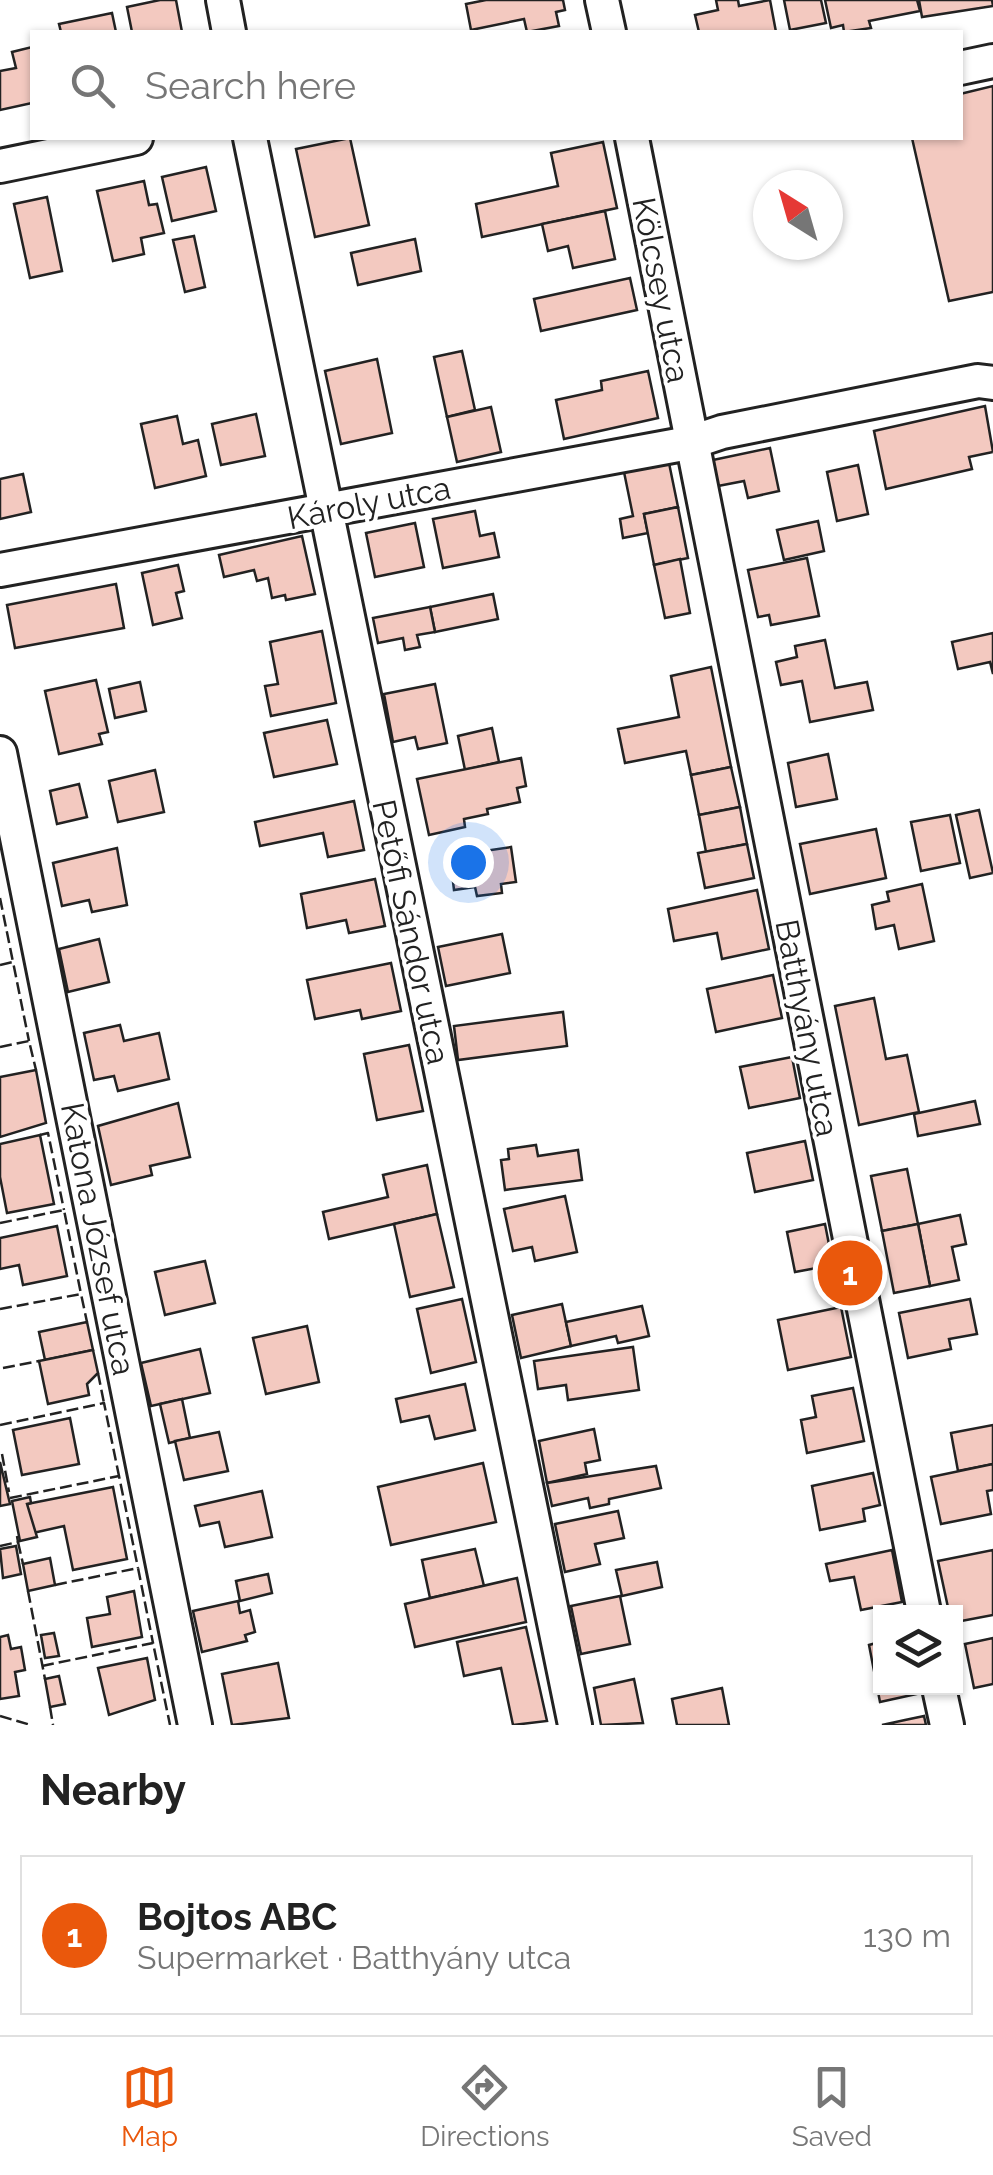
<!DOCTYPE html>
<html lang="en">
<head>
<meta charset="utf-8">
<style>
	body { margin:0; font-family:Raleway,sans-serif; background:#f2f2f2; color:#222 }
	.controls { position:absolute; right:30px; bottom:30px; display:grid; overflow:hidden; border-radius:0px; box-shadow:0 2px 8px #0004 }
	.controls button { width:90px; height:90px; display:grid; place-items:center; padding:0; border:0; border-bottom:2px solid #e0e0e0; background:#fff; color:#222; font:50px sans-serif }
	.compass { position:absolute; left:753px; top:170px; width:90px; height:90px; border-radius:50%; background:#fff; box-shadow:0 2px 8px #0004; rotate:323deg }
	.you { position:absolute; left:468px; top:862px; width:35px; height:35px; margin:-25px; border:8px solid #fff; border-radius:50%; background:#1a73e8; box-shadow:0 0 0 15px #1a73e833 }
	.badge { display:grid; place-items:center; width:65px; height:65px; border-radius:50%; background:#ea580c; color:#fff; font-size:32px; font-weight:700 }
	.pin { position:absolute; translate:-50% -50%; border:5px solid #fff; box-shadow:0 2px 10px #0006 }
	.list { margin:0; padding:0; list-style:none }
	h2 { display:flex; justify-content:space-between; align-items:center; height:130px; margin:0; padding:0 40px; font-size:42px }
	h2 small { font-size:32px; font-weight:400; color:#767676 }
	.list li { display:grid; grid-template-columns:65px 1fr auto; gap:30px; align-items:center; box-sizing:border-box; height:160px; margin:0 20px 20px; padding:0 20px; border:2px solid #e0e0e0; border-radius:0px }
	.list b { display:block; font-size:38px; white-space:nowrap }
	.list p { margin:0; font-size:32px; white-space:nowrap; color:#767676 }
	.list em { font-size:32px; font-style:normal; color:#767676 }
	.icon { flex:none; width:55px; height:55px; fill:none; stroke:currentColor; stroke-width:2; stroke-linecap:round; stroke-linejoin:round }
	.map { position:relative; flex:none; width:993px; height:1725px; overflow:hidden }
	.search { position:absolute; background:#fff; box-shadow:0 2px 8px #0004; left:30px; right:30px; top:30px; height:110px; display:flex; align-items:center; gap:25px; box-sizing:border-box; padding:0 35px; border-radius:0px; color:#767676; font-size:38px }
	.sheet { height:310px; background:#fff }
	nav { display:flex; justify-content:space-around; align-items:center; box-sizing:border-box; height:140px; border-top:2px solid #e0e0e0; background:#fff; font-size:28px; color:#767676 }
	nav a { display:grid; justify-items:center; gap:5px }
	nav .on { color:#ea580c }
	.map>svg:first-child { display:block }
	.building { fill:#f3c9c0; stroke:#222; stroke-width:2.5 }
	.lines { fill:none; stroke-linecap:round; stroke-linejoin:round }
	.minor-casing { stroke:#222; stroke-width:38 }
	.minor { stroke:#fff; stroke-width:32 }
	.fence { stroke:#222; stroke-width:2.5; stroke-dasharray:12 5; stroke-linecap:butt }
	.labels { text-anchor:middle; stroke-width:8; stroke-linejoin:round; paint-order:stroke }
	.street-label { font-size:32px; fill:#222; stroke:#fff }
</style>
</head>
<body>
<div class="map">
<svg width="993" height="1725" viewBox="0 0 993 1725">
	<rect width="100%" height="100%" fill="#fff"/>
	<!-- building -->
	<g class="building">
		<polygon points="160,0 176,0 182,32 132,32 127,7"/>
		<polygon points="486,0 563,0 565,10 556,12 559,26 527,32 524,19 471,30 466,4"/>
		<polygon points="716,0 738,0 739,6 770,0 776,32 699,32 695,15 718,10"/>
		<polygon points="784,0 821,0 826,23 790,30"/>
		<polygon points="825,0 917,0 920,11 869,21 871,28 844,32 843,25 831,28"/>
		<polygon points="919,0 992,0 993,6 922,17"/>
		<polygon points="112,13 116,32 61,32 59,24"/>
		<polygon points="32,47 32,103 0,110 0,71 16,68 12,52"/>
		<polygon points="993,86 993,292 949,301 912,138 960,138 960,94"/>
		<polygon points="350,138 369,225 315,237 296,149"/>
		<polygon points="603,142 617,208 482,237 476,204 558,186 551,153"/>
		<polygon points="206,167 216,211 172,221 162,177"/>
		<polygon points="144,181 149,205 157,204 164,233 141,238 144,254 113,261 97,191"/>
		<polygon points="47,197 62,271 30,278 14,204"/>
		<polygon points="605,211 615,259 573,268 568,246 548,251 542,224"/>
		<polygon points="194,236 205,287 185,292 173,240"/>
		<polygon points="415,239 421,271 358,285 351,253"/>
		<polygon points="630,278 637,310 541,331 534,299"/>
		<polygon points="462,351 475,410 447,417 434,357"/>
		<polygon points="377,359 392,433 341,444 325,371"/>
		<polygon points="648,371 658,418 564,439 556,400 602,390 601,381"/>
		<polygon points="985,406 993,452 969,457 972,469 886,489 874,431"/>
		<polygon points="491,407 501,452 457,462 447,417"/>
		<polygon points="256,414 265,456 221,465 212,424"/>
		<polygon points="177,416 183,444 198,440 206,476 155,488 141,424"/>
		<polygon points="770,448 779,491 748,498 744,481 718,486 713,460"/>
		<polygon points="669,463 678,507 644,514 648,533 623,538 620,519 633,516 624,472"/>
		<polygon points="858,465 868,514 837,521 827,472"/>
		<polygon points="23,474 31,512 0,519 0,479"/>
		<polygon points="678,507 688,558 654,565 644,514"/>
		<polygon points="475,511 480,536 494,533 499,557 443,568 433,519"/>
		<polygon points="818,521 824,551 784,560 777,530"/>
		<polygon points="415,523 424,567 375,577 366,533"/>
		<polygon points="302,536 315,594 286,600 285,595 272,598 268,578 257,581 254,570 224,577 219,555"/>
		<polygon points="807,558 819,616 771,625 769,615 758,617 748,570"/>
		<polygon points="680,559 690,613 665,618 654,565"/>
		<polygon points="178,565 184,591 176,593 182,618 153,625 142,573"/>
		<polygon points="116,584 124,628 15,648 7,605"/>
		<polygon points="493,594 498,619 435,632 430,607"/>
		<polygon points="430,607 435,632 417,635 420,647 405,650 403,638 378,643 373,618"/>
		<polygon points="322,631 336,703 271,716 265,686 278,684 270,642"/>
		<polygon points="993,633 993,674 990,662 958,669 952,642"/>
		<polygon points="825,640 835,688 867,682 873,710 810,722 802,681 781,685 776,662 797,657 795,646"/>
		<polygon points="711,667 731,767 691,775 686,751 625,763 618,729 679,717 671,676"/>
		<polygon points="96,680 108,732 99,734 102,744 59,754 45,691"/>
		<polygon points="140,682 146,711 115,718 109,689"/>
		<polygon points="435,684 447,743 418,749 415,737 393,742 384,694"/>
		<polygon points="327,720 337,764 274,777 264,733"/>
		<polygon points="492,728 499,762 465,770 458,736"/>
		<polygon points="828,754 837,799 796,807 788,763"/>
		<polygon points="521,758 526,786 517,788 520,802 487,809 488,814 464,819 465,827 429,835 417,779"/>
		<polygon points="731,767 740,807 699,815 691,775"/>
		<polygon points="155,770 164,812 118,822 109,781"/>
		<polygon points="79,784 87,817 57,824 50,791"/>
		<polygon points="354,801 364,850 328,857 323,833 260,846 255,822"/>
		<polygon points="740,807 747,844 706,852 699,815"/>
		<polygon points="979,810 993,873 970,878 956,815"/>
		<polygon points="950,815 960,863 921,871 911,822"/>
		<polygon points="876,829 886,878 810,894 800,844"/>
		<polygon points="747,844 754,878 705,888 698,853"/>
		<polygon points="511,847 516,882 501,884 502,893 477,896 475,887 454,890 450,856"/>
		<polygon points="117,848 127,905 92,912 89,900 62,906 53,863"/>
		<polygon points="375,879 385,926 349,933 346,920 307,928 301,894"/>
		<polygon points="922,884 934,941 899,949 894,925 876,929 872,905 889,901 887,892"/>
		<polygon points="757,890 769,949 722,959 717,933 674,941 668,909"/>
		<polygon points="502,934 510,973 446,986 438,947"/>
		<polygon points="99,939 109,982 68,992 59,949"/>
		<polygon points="391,963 401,1011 362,1019 360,1010 315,1019 307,980"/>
		<polygon points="773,975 782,1018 716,1032 707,989"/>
		<polygon points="874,998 886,1059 907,1055 919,1112 859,1125 835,1006"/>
		<polygon points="563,1012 567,1046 458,1060 454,1026"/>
		<polygon points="120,1025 124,1041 159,1033 169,1079 118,1091 114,1076 94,1080 84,1033"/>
		<polygon points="409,1045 423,1111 377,1120 364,1054"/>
		<polygon points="792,1057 800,1098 749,1108 740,1067"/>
		<polygon points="36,1070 46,1123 0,1137 0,1077"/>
		<polygon points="975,1101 980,1124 918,1136 914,1114"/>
		<polygon points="178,1103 190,1157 150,1166 152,1175 111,1185 98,1126"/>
		<polygon points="40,1135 54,1204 7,1213 0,1177 0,1144"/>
		<polygon points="805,1141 813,1180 755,1192 747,1153"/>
		<polygon points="536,1145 538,1156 578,1150 582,1180 505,1190 501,1160 509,1159 508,1149"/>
		<polygon points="427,1165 437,1214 329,1239 323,1212 388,1197 383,1175"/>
		<polygon points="907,1169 918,1224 882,1231 871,1176"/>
		<polygon points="565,1196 577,1252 535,1261 532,1247 513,1251 504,1209"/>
		<polygon points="437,1214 454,1287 410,1297 394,1224"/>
		<polygon points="960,1215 966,1244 952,1247 959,1280 930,1286 918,1224"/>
		<polygon points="825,1224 833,1265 795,1272 787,1232"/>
		<polygon points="918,1224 930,1286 894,1293 882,1231"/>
		<polygon points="57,1226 67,1276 23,1285 19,1265 0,1269 0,1238"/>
		<polygon points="205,1261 215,1303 165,1315 155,1272"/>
		<polygon points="462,1299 476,1362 431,1373 417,1309"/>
		<polygon points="970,1299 977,1334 949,1339 951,1349 908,1358 899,1313"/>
		<polygon points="562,1304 571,1346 521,1358 512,1315"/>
		<polygon points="642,1306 649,1336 618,1343 616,1336 571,1346 566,1322"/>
		<polygon points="841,1307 851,1357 788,1370 778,1320"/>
		<polygon points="87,1322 93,1350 45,1360 39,1332"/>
		<polygon points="307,1326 319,1382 266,1394 253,1338"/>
		<polygon points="633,1347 639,1390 568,1400 566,1385 538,1389 534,1361"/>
		<polygon points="200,1349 210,1393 151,1406 141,1363"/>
		<polygon points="93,1350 98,1373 87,1384 89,1395 48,1404 39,1361"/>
		<polygon points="465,1384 475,1430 435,1439 429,1416 401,1422 396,1399"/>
		<polygon points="853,1388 864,1441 807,1453 801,1420 816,1417 812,1396"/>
		<polygon points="182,1399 190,1438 169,1443 160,1404"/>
		<polygon points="70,1418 79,1464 22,1475 13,1430"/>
		<polygon points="993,1425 993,1464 958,1471 951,1433"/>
		<polygon points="594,1429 600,1460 585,1463 587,1474 547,1483 539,1441"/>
		<polygon points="219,1432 228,1471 184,1480 175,1441"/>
		<polygon points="0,1462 10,1504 0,1506"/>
		<polygon points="483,1463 496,1522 391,1545 378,1487"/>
		<polygon points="993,1464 993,1490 987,1491 991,1514 941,1524 931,1477"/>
		<polygon points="656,1466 661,1488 609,1499 609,1504 590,1508 588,1498 552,1506 547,1483"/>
		<polygon points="873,1473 880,1505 863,1509 865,1521 820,1530 812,1486"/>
		<polygon points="113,1487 127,1559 73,1570 64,1526 33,1533 27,1504"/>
		<polygon points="262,1491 272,1537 225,1547 219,1522 200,1526 195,1506"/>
		<polygon points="30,1497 31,1503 27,1504 37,1537 20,1541 12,1501"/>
		<polygon points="618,1511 624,1538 595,1544 600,1564 565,1572 555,1524"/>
		<polygon points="16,1546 21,1574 3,1578 0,1549"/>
		<polygon points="475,1549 484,1586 430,1598 422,1560"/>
		<polygon points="892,1550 902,1602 861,1610 854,1577 830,1581 826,1564"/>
		<polygon points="993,1550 993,1615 956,1622 956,1612 949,1612 938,1561"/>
		<polygon points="50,1558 55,1585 28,1591 23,1564"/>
		<polygon points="657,1562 662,1587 622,1596 616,1570"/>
		<polygon points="268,1574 272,1593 240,1601 236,1581"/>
		<polygon points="517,1578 526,1622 415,1647 405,1604"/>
		<polygon points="134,1591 142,1637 92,1647 87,1618 110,1614 107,1597"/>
		<polygon points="620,1596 630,1644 581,1654 571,1606"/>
		<polygon points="238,1601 240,1613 250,1610 255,1632 245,1635 247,1641 202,1652 193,1611"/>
		<polygon points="526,1627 547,1721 513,1725 501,1668 464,1676 457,1642"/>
		<polygon points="54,1633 59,1656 45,1658 41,1635"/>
		<polygon points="8,1635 11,1649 21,1647 25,1670 15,1672 19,1696 0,1699 0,1637"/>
		<polygon points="993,1638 993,1684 974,1688 965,1644"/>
		<polygon points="880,1642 880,1688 920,1688 921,1693 880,1702 869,1645"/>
		<polygon points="147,1658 155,1700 109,1715 98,1668"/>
		<polygon points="278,1663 289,1718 232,1725 222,1674"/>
		<polygon points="59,1676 65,1704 50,1707 45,1679"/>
		<polygon points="634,1679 643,1723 601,1725 594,1688"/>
		<polygon points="722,1688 729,1725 677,1725 672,1699"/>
		<polygon points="924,1716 926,1725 882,1725 905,1720"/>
	</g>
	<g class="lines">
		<!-- minor casing -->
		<g class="minor-casing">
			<g id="minor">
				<polyline points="223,0 229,32"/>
				<polyline points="602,0 609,32"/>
				<polyline points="960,68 993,61"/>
				<polyline points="250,138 575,1725"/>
				<polyline points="632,138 924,1612"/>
				<polyline points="0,166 136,138"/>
				<polyline points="0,570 689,443 722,432 978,381 993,383"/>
				<polyline points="0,753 195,1725"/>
				<polyline points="939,1688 947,1725"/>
			</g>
		</g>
		<!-- minor -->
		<use href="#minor" class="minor"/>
		<!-- fence -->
		<g class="fence">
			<polyline points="0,898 13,962"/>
			<polyline points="0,965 13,962 29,1041"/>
			<polyline points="0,1047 29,1041 36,1070"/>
			<polyline points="40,1135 48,1133 64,1210"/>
			<polyline points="0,1223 64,1210 81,1294"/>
			<polyline points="0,1309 81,1294 87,1322"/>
			<polyline points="3,1368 39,1361"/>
			<polyline points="98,1373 104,1403"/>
			<polyline points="0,1425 104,1403 119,1476"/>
			<polyline points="2,1454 9,1492"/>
			<polyline points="10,1498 119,1476 138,1568"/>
			<polyline points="18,1542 23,1564"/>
			<polyline points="0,1546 18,1542 17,1536"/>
			<polyline points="55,1585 138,1568 153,1643"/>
			<polyline points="28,1591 45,1679"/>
			<polyline points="42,1666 153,1643 170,1725"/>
			<polyline points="50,1707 53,1725"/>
			<polyline points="0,1716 31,1725"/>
		</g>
	</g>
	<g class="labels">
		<!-- street labels -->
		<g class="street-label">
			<text transform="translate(661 290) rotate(79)" y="11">Kölcsey utca</text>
			<text transform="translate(369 503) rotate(-11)" y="11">Károly utca</text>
			<text transform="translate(411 932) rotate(78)" y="11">Petőfi Sándor utca</text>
			<text transform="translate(807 1028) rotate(79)" y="11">Batthyány utca</text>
			<text transform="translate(98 1239) rotate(79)" y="11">Katona József utca</text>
		</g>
	</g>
</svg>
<div class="controls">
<button><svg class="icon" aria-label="layers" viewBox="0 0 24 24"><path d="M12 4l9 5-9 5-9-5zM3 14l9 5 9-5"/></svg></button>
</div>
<svg class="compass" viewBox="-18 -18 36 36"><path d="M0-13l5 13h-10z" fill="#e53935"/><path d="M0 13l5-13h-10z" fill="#767676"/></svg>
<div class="you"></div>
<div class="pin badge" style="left:850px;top:1273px">1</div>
<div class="search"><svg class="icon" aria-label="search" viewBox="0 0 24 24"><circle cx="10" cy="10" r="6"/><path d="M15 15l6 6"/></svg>Search here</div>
</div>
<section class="sheet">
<h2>Nearby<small></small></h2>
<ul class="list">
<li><span class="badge">1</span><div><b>Bojtos ABC</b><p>Supermarket · Batthyány utca</p></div><em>130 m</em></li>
</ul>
</section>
<nav>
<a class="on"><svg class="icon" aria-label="map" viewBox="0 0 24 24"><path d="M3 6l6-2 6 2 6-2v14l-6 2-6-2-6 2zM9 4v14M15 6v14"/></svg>Map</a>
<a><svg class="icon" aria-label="directions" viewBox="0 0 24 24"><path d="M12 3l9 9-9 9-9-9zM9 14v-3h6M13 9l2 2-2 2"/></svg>Directions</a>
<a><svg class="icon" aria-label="saved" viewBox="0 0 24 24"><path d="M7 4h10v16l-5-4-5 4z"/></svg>Saved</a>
</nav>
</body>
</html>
